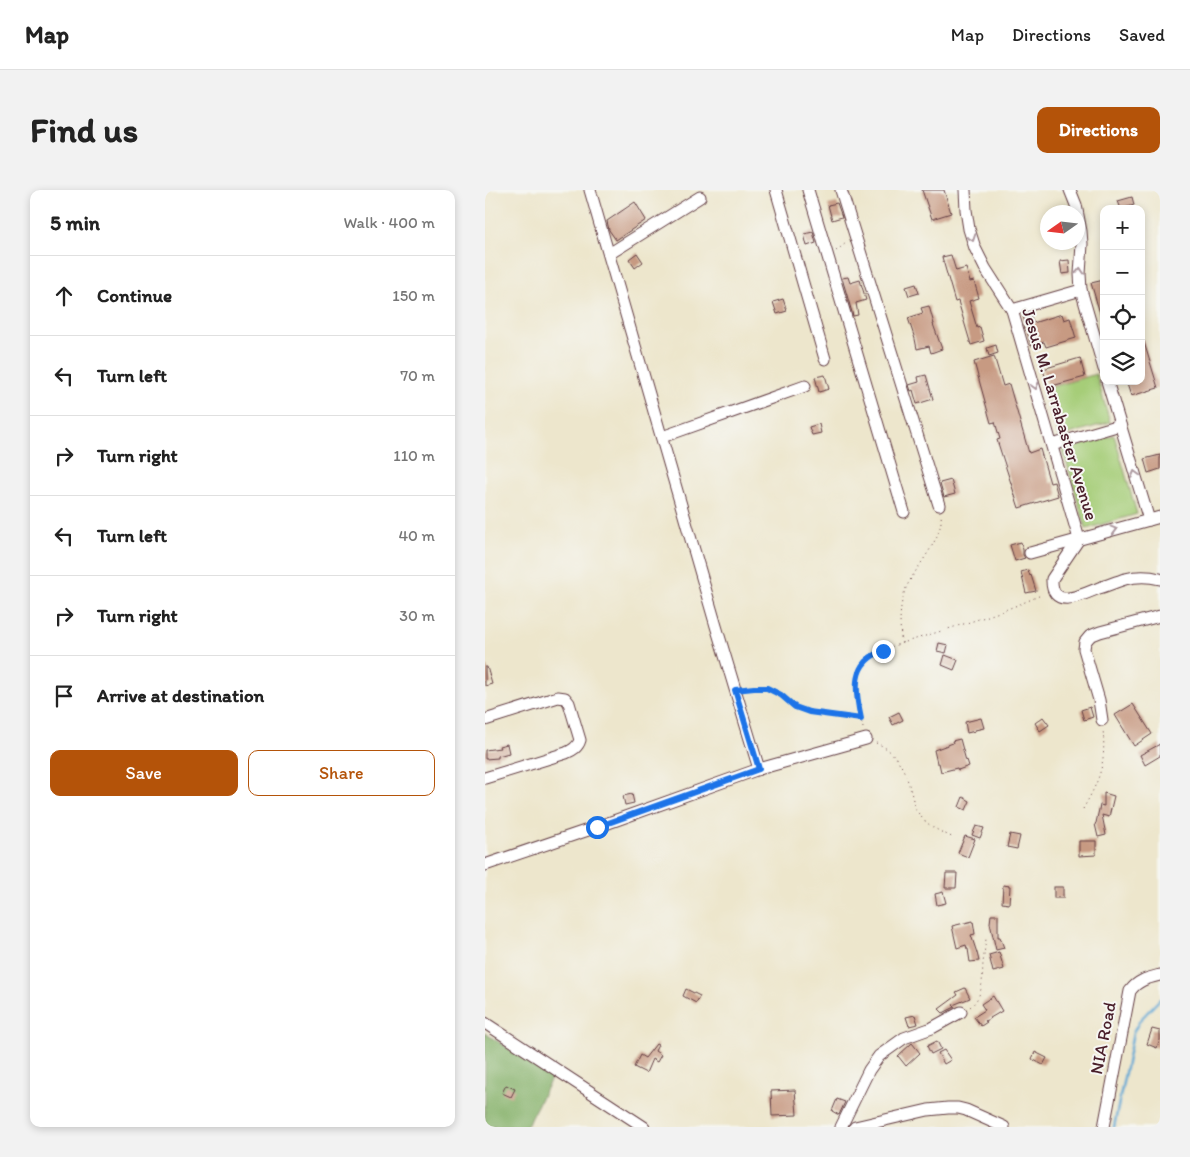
<!DOCTYPE html>
<html lang="en">
<head>
<meta charset="utf-8">
<style>
	body { margin:0; font-family:Itim,sans-serif; background:#f2f2f2; color:#222 }
	.controls { position:absolute; right:15px; top:15px; display:grid; overflow:hidden; border-radius:10px; box-shadow:0 2px 8px #0003 }
	.controls button { width:45px; height:45px; display:grid; place-items:center; padding:0; border:0; border-bottom:1px solid #e0e0e0; background:#fff; color:#222; font:25px sans-serif }
	.compass { position:absolute; left:555px; top:15px; width:45px; height:45px; border-radius:50%; background:#fff; box-shadow:0 2px 8px #0003; rotate:256deg }
	.stop { position:absolute; width:15px; height:15px; margin:-11px; border:4px solid #1a73e8; border-radius:50%; background:#fff }
	.stop.end { background:#1a73e8; border-color:#fff; box-shadow:0 1px 5px #0008 }
	.list { margin:0; padding:0; list-style:none }
	h2 { display:flex; justify-content:space-between; align-items:center; height:65px; margin:0; padding:0 20px; font-size:21px }
	h2 small { font-size:16px; font-weight:400; color:#767676 }
	.list li { display:grid; grid-template-columns:32px 1fr auto; gap:15px; align-items:center; box-sizing:border-box; height:80px; padding:0 20px; border-top:1px solid #e0e0e0 }
	.list b { display:block; font-size:19px; white-space:nowrap }
	.list em { font-size:16px; font-style:normal; color:#767676 }
	.actions { display:flex; gap:10px; padding:15px 20px }
	.actions a { flex:1; padding:11px 0; border:1px solid #b45309; border-radius:10px; text-align:center; font-size:18px; color:#b45309 }
	.actions .main { background:#b45309; color:#fff }
	.icon { flex:none; width:28px; height:28px; fill:none; stroke:currentColor; stroke-width:2; stroke-linecap:round; stroke-linejoin:round }
	.map { position:relative; flex:none; width:675px; height:937px; overflow:hidden; border-radius:10px }
	header { display:flex; align-items:center; gap:30px; box-sizing:border-box; height:70px; padding:0 25px; background:#fff; border-bottom:1px solid #e0e0e0 }
	header strong { font-size:24px }
	nav { display:flex; gap:28px; margin-inline-start:auto; font-size:18px }
	.intro { display:flex; align-items:center; justify-content:space-between; box-sizing:border-box; height:120px; padding:0 30px }
	h1 { margin:0; font-size:35px }
	.button { padding:12px 22px; border-radius:10px; background:#b45309; color:#fff; font-size:18px; font-weight:700 }
	main { display:flex; gap:30px; padding:0 30px }
	aside { flex:1; background:#fff; border-radius:10px; box-shadow:0 2px 8px #0003 }
	.map>svg:first-child { display:block }
	.green { fill:#a6cd78; stroke:#787652 }
	.forest { fill:#84b068; stroke:#67684a }
	.lines { fill:none; stroke-linecap:round; stroke-linejoin:round }
	.stream { stroke:#5da8d5; stroke-width:2.5 }
	.building { fill:#c79a82 }
	.minor-casing { stroke:#623d43; stroke-width:13 }
	.path { stroke:#623d43; stroke-width:1; stroke-dasharray:1 4; stroke-linecap:butt }
	.minor { stroke:#fff; stroke-width:11 }
	.oneway { stroke:#ae9aa0 }
	.route { stroke:#1a73e8; stroke-width:6 }
	.labels { text-anchor:middle; stroke-width:4; stroke-linejoin:round; paint-order:stroke }
	.street-label { font-size:18px; fill:#4a1f2b; stroke:#f6f6f2 }
</style>
</head>
<body>
<header>
<strong>Map</strong>
<nav><a>Map</a><a>Directions</a><a>Saved</a></nav>
</header>
<div class="intro"><h1>Find us</h1><a class="button">Directions</a></div>
<main>
<aside>
<h2>5 min<small>Walk · 400 m</small></h2>
<ul class="list">
<li><svg class="icon" aria-label="ahead" viewBox="0 0 24 24"><path d="M12 20V5M6 11l6-6 6 6"/></svg><div><b>Continue</b></div><em>150 m</em></li>
<li><svg class="icon" aria-label="left" viewBox="0 0 24 24"><path d="M17 20v-9H6M10 6l-5 5 5 5"/></svg><div><b>Turn left</b></div><em>70 m</em></li>
<li><svg class="icon" aria-label="right" viewBox="0 0 24 24"><path d="M7 20v-9h11M14 6l5 5-5 5"/></svg><div><b>Turn right</b></div><em>110 m</em></li>
<li><svg class="icon" aria-label="left" viewBox="0 0 24 24"><path d="M17 20v-9H6M10 6l-5 5 5 5"/></svg><div><b>Turn left</b></div><em>40 m</em></li>
<li><svg class="icon" aria-label="right" viewBox="0 0 24 24"><path d="M7 20v-9h11M14 6l5 5-5 5"/></svg><div><b>Turn right</b></div><em>30 m</em></li>
<li><svg class="icon" aria-label="arrive" viewBox="0 0 24 24"><path d="M6 21V4h12l-3 4 3 4H6"/></svg><div><b>Arrive at destination</b></div></li>
</ul>
<div class="actions"><a class="main">Save</a><a>Share</a></div>
</aside>
<div class="map">
<svg width="675" height="937" viewBox="0 0 675 937">
	<rect width="100%" height="100%" fill="#f6f6f2"/>
	<filter id="ink" filterUnits="userSpaceOnUse"><feTurbulence type="fractalNoise" baseFrequency=".02" numOctaves="2"/><feDisplacementMap in="SourceGraphic" scale="10" xChannelSelector="R" yChannelSelector="G"/><feConvolveMatrix kernelMatrix="1 2 1 2 8 2 1 2 1" color-interpolation-filters="sRGB"/></filter>
	<filter id="wash" filterUnits="userSpaceOnUse"><feTurbulence type="fractalNoise" baseFrequency=".0096" numOctaves="4" result="noise"/><feDisplacementMap in="SourceGraphic" scale="20" xChannelSelector="R" yChannelSelector="G"/><feGaussianBlur stdDeviation="1.12" result="paint"/><feColorMatrix in="noise" values="0 0 0 0 0 0 0 0 0 0 0 0 0 0 0 0 0 1.4 0 .05"/><feComposite in="paint" operator="in"/></filter>
	<g filter="url(#wash)">
		<rect width="100%" height="100%" fill="#ede6cc"/>
		<!-- green -->
		<g class="green">
			<polygon points="611,184 625,232 574,247 560,199"/>
			<polygon points="629,245 652,324 601,339 578,260"/>
		</g>
		<!-- forest -->
		<polygon class="forest" points="0,843 67,887 41,937 0,937"/>
		<g class="lines">
			<!-- stream -->
			<polyline class="stream" points="629,937 648,843 655,830 675,809"/>
		</g>
		<g id="blocks">
			<!-- building -->
			<g class="building">
				<polygon points="437,0 459,0 466,23 447,29"/>
				<polygon points="647,7 649,15 636,19 633,11"/>
				<polygon points="150,12 161,30 131,50 124,40 122,31"/>
				<polygon points="352,13 357,27 347,30 343,15"/>
				<polygon points="328,42 331,53 322,56 319,44"/>
				<polygon points="152,63 158,72 150,78 144,69"/>
				<polygon points="466,65 471,81 481,78 485,92 489,91 494,108 484,111 492,138 495,137 499,151 486,155 473,111 470,112 457,67"/>
				<polygon points="584,70 585,83 577,84 575,71"/>
				<polygon points="363,87 365,93 375,90 381,110 371,113 373,125 368,126 357,88"/>
				<polygon points="619,90 619,129 617,130 606,93"/>
				<polygon points="431,94 434,103 424,106 421,97"/>
				<polygon points="298,109 302,121 292,124 288,112"/>
				<polygon points="444,116 449,134 448,134 457,159 446,163 444,156 432,159 430,149 423,128 438,123 436,118"/>
				<polygon points="545,123 548,133 577,124 579,130 585,128 591,148 561,157 559,152 546,156 538,125"/>
				<polygon points="656,149 658,149 673,198 646,206 641,191 656,191"/>
				<polygon points="511,155 513,163 504,166 502,158"/>
				<polygon points="509,166 518,196 524,194 544,263 555,259 565,293 569,292 573,306 534,318 512,250 515,249 510,232 506,233 489,172"/>
				<polygon points="595,168 600,187 563,197 558,179"/>
				<polygon points="340,185 344,199 334,202 330,187"/>
				<polygon points="441,185 448,209 432,214 428,200 426,201 424,195 434,192 433,187"/>
				<polygon points="334,234 336,243 327,245 324,237"/>
				<polygon points="675,265 675,279 663,283 659,269"/>
				<polygon points="466,290 470,304 459,307 455,293"/>
				<polygon points="536,352 538,360 538,365 540,368 530,371 525,355"/>
				<polygon points="543,380 545,386 546,385 551,401 541,403 536,382"/>
				<polygon points="454,453 463,455 461,463 452,461"/>
				<polygon points="460,465 473,470 469,480 457,475"/>
				<polygon points="0,477 2,477 7,494 0,496"/>
				<polygon points="648,514 667,544 649,556 630,525"/>
				<polygon points="605,517 608,527 599,530 596,520"/>
				<polygon points="414,522 418,530 408,535 404,527"/>
				<polygon points="558,527 564,535 555,541 550,533"/>
				<polygon points="496,528 499,538 490,540 490,541 482,543 480,532"/>
				<polygon points="475,549 481,571 482,570 484,576 473,580 472,578 456,582 454,573 452,573 449,560 468,553 467,551"/>
				<polygon points="22,554 24,563 13,566 13,568 0,569 0,560 15,558 14,556"/>
				<polygon points="675,554 675,566 660,575 655,565"/>
				<polygon points="619,603 629,606 624,627 617,625 621,645 613,647 610,634 611,633 615,615 619,616"/>
				<polygon points="147,604 149,613 140,615 138,606"/>
				<polygon points="478,607 485,611 481,620 474,617"/>
				<polygon points="491,636 499,638 495,648 487,645"/>
				<polygon points="525,644 535,646 532,659 522,657"/>
				<polygon points="480,646 490,649 483,667 473,663"/>
				<polygon points="594,651 611,651 611,665 594,666"/>
				<polygon points="461,683 472,683 471,698 460,698"/>
				<polygon points="518,695 525,696 524,714 517,713"/>
				<rect x="569" y="697" width="9" height="11"/>
				<polygon points="458,702 461,713 452,715 450,704"/>
				<polygon points="506,725 513,725 513,747 515,747 519,758 511,760 505,733"/>
				<polygon points="488,731 490,744 486,745 492,763 494,771 485,772 483,759 482,759 481,755 472,758 467,736"/>
				<polygon points="514,762 519,779 508,782 504,765"/>
				<polygon points="480,798 485,808 468,815 470,817 458,823 454,819 473,805 471,802"/>
				<polygon points="201,799 215,806 211,813 198,806"/>
				<polygon points="508,806 517,821 500,831 502,832 496,836 489,827 500,820 496,814"/>
				<polygon points="430,825 433,834 424,836 421,827"/>
				<polygon points="667,839 675,841 675,850 672,858 662,854"/>
				<polygon points="452,851 456,859 446,864 442,856"/>
				<polygon points="427,853 435,863 421,876 413,866"/>
				<polygon points="171,854 173,855 170,861 176,865 172,872 167,869 161,883 149,877 155,865 160,868"/>
				<polygon points="459,860 466,870 459,874 453,863"/>
				<polygon points="550,862 562,868 558,875 547,869"/>
				<polygon points="21,895 30,899 26,907 17,903"/>
				<polygon points="310,900 312,925 287,926 286,901"/>
				<polygon points="352,909 360,912 354,925 347,921"/>
			</g>
		</g>
	</g>
	<g filter="url(#ink)">
		<use href="#blocks" fill-opacity="0" stroke="#623d43" stroke-width="1"/>
		<g class="lines">
			<!-- minor casing -->
			<g class="minor-casing">
				<g id="minor">
					<polyline points="105,0 231,436 274,579"/>
					<polyline points="291,0 340,169"/>
					<polyline points="323,0 419,322"/>
					<polyline points="356,0 454,315"/>
					<polyline points="480,0 481,20 484,39 490,58 500,78 527,120 594,349"/>
					<polyline points="585,0 591,15 596,41 597,54 595,84 596,100 619,179"/>
					<polyline points="124,64 215,7"/>
					<polyline points="527,120 596,100"/>
					<polyline points="622,191 664,330"/>
					<polyline points="177,247 320,196"/>
					<polyline points="567,255 635,235"/>
					<path d="M594 349 567 389C566 421 597 405 614 398 623 395 631 392 640 389 652 386 663 386 675 389"/>
					<polyline points="545,363 675,327"/>
					<path d="M0 530 73 507 80 508 84 513 95 550C93 557 88 560 81 563L0 588"/>
					<polyline points="617,530 614,510 599,459 600,452 605,446 615,442 675,426"/>
					<polyline points="0,675 112,637 274,579 381,549"/>
					<polyline points="0,833 159,937"/>
					<polyline points="356,937 384,880 394,866 419,848 447,838 476,822"/>
					<polyline points="370,937 443,920 463,918 473,918 481,920 519,937"/>
					<path d="M619 937 645 801C653 790 663 788 675 785"/>
				</g>
			</g>
			<!-- path -->
			<g class="path">
				<polyline points="351,61 361,53"/>
				<path d="M417 453C414 435 414 415 421 398 431 376 459 348 456 325"/>
				<path d="M259 499C273 497 285 498 297 506 306 512 313 519 324 522 339 526 359 527 375 529"/>
				<path d="M378 538C373 517 364 488 382 469 391 460 421 452 434 448 475 435 517 423 556 405"/>
				<path d="M391 553C412 561 421 582 426 602 428 609 429 618 434 624 442 636 456 642 469 648"/>
				<path d="M598 619C615 589 621 574 618 539"/>
				<path d="M485 817C499 806 497 789 498 773 499 765 500 757 501 749"/>
			</g>
			<!-- minor -->
			<use href="#minor" class="minor"/>
		</g>
		<!-- one-way arrows -->
		<defs><path id="oneway-chevron" d="M-2-3.5L2.5 0L-2 3.5" fill="none" stroke-width="1.6" stroke-linecap="round" stroke-linejoin="round" transform="scale(1.25)"/></defs>
		<g class="oneway">
			<use href="#oneway-chevron" transform="translate(487 48) rotate(71)"/>
			<use href="#oneway-chevron" transform="translate(595 81) rotate(-87)"/>
			<use href="#oneway-chevron" transform="translate(550 196) rotate(74)"/>
			<use href="#oneway-chevron" transform="translate(650 284) rotate(-106)"/>
			<use href="#oneway-chevron" transform="translate(629 340) rotate(-15)"/>
		</g>
	</g>
	<g class="lines" filter="url(#ink)">
		<!-- route -->
		<path class="route" d="M112 637 274 579 250 500 269 498H282L296 505 310 517 324 522 376 529C370 501 365 472 398 461"/>
	</g>
	<g class="labels">
		<!-- street labels -->
		<g class="street-label">
			<text transform="translate(575 224) rotate(73)" y="6">Jesus M. Larrabaster Avenue</text>
			<text transform="translate(618 848) rotate(-79)" y="6">NIA Road</text>
		</g>
	</g>
</svg>
<div class="controls">
<button>+</button>
<button>−</button>
<button><svg class="icon" aria-label="locate" viewBox="0 0 24 24"><circle cx="12" cy="12" r="6"/><path d="M12 2v4M12 18v4M2 12h4M18 12h4"/></svg></button>
<button><svg class="icon" aria-label="layers" viewBox="0 0 24 24"><path d="M12 4l9 5-9 5-9-5zM3 14l9 5 9-5"/></svg></button>
</div>
<svg class="compass" viewBox="-18 -18 36 36"><path d="M0-13l5 13h-10z" fill="#e53935"/><path d="M0 13l5-13h-10z" fill="#767676"/></svg>
<div class="stop" style="left:112px;top:637px"></div>
<div class="stop end" style="left:398px;top:461px"></div>
</div>
</main>
</body>
</html>
